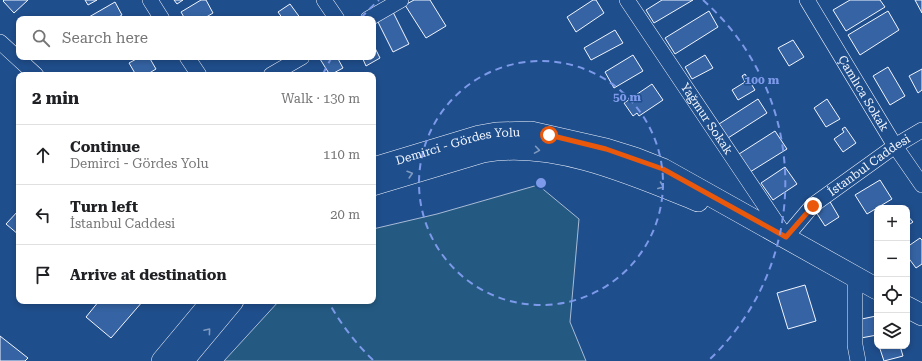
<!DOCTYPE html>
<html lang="en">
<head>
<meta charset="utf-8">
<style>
	body { margin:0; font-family:"Roboto Serif",serif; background:#f2f2f2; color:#202124 }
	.controls { position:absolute; right:12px; bottom:12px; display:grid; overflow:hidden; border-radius:8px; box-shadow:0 2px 6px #0003 }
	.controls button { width:36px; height:36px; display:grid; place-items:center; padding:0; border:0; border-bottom:1px solid #e0e0e0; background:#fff; color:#202124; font:20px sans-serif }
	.stop { position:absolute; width:12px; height:12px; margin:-9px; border:3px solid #ea580c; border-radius:50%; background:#fff }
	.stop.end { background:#ea580c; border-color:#fff; box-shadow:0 1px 4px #0008 }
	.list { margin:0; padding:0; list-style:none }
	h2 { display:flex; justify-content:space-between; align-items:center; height:52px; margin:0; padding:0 16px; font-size:17px }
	h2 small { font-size:13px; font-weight:400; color:#757577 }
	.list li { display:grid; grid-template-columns:26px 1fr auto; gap:12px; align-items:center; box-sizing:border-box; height:60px; padding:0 16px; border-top:1px solid #e0e0e0 }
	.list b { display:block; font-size:15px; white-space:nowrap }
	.list p { margin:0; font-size:13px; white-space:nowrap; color:#757577 }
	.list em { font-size:13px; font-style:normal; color:#757577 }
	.icon { flex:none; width:22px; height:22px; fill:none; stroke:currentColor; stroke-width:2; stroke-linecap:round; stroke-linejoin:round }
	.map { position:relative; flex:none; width:922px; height:361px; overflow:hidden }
	.search { position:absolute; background:#fff; box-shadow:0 2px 6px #0003; left:16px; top:16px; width:360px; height:44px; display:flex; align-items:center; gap:10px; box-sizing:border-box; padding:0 14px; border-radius:8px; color:#757577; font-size:15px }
	.panel { position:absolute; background:#fff; box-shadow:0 2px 6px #0003; left:16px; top:72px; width:360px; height:232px; border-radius:8px }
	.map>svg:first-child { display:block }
	.green { fill:#245a82; stroke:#a8bbd7 }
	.building { fill:#3563a3; stroke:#f2f6ff }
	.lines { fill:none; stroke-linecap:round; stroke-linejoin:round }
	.minor-casing { stroke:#f2f6ff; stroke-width:16 }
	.secondary-casing { stroke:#f2f6ff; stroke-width:22 }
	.minor { stroke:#1f4e8c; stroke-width:15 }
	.secondary { stroke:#1f4e8c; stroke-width:21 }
	.oneway { stroke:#7e9ac0 }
	.route { stroke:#ea580c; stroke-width:5 }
	.ring { fill:none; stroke:#7d9aea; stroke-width:2; stroke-dasharray:7 5 }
	.labels { text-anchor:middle; stroke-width:3; stroke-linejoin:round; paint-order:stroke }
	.street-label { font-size:12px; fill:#f2f6ff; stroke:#1f4e8c }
	.centre { fill:#7d9aea; stroke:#1f4e8c; stroke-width:2 }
	.ring-label { font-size:12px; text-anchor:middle; font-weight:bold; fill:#7d9aea; stroke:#1f4e8c; stroke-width:3; stroke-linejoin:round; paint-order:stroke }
</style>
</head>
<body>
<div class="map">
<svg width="922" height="361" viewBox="0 0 922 361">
	<rect width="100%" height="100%" fill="#1f4e8c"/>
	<!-- green -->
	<polygon class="green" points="538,185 579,219 570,322 586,361 224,361 279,301 373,301 373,229 437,214"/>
	<!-- building -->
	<g class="building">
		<polygon points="4,0 28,0 14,13 3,1"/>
		<polygon points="85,0 97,0 88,5"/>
		<polygon points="174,0 183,0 177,4"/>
		<polygon points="201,0 206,0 213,13 203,19 185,19 181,12"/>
		<polygon points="414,0 430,0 446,26 426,38 405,5"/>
		<polygon points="593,0 596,0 604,13 576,32 567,17"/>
		<polygon points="662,0 693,0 654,23 646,10"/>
		<polygon points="850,0 880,0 885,7 846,31 833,10"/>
		<polygon points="915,0 922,0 922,13"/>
		<polygon points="115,2 122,15 115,19 90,19 89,17"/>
		<polygon points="290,4 301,19 283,19 278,12"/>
		<polygon points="709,11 718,27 675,54 665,38"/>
		<polygon points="888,11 899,30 860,55 848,35"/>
		<polygon points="393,12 409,44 393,52 377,20"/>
		<polygon points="615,30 623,43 591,60 584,48"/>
		<polygon points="793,40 804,57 789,66 778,48"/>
		<polygon points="373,44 380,58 366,66 362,57 373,57"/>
		<polygon points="633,55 643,71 614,88 605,72"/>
		<polygon points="705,55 713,68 692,79 685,67"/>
		<polygon points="140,57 149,57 156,69 146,75 136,75 129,63"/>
		<polygon points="323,57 337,57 343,68 330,75 320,59"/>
		<polygon points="888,67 905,96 890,105 873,76"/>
		<polygon points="922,69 922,90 918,93 909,76"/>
		<polygon points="745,74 755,90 738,100 732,90 745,82 742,76"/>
		<polygon points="652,84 663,100 639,116 637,113 633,116 624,103"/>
		<polygon points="758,99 767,113 728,138 719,124"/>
		<polygon points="827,99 840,119 826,127 814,108"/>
		<polygon points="845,127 856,143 843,152 834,139 844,132 842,129"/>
		<polygon points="775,131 787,149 750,172 739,154"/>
		<polygon points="785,167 797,184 773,200 761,183"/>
		<polygon points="880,180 892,199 867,214 855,195"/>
		<polygon points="829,200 839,217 825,226 814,209"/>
		<polygon points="19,210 19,235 6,224"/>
		<polygon points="907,215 913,222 907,226"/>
		<polygon points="920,238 922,240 922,264 916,268 907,256 907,247"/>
		<polygon points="805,285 816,321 788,329 777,293"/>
		<polygon points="99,301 143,301 111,338 86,317"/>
		<polygon points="876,316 877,335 861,338 857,320"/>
		<polygon points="0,336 28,358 25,361 0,361"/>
		<polygon points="879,346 900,346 903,356 884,361"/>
	</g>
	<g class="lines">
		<!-- minor casing -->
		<g class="minor-casing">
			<g id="minor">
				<polyline points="150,0 162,19"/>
				<polyline points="324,0 337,19"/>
				<path id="s1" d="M627 0 786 237 813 205 895 146 922 130"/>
				<path id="s2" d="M807 0 895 146 922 185"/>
				<polyline points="368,19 401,0"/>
				<polyline points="0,42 36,75"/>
				<polyline points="187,57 199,75"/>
				<polyline points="271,75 302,57"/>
				<polyline points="855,277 855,345 858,361"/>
			</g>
		</g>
		<!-- secondary casing -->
		<g class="secondary-casing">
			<g id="secondary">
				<path id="s3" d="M373 168 479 136 496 133 531 132 606 149 635 158 663 169 877 289"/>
				<path d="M373 185 483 152C553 139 634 175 698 201"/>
				<polyline points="907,307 922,315"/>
				<polyline points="162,361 212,301"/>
				<polyline points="183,361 233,301"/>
			</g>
		</g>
		<!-- minor -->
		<use href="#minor" class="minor"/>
		<!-- secondary -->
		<use href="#secondary" class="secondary"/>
	</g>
	<!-- one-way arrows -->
	<defs><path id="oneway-chevron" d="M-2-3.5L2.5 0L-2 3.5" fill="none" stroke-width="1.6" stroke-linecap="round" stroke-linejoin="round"/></defs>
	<g class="oneway">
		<use href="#oneway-chevron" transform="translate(537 150) rotate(9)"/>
		<use href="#oneway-chevron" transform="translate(410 174) rotate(-17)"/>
		<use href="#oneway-chevron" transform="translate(661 186) rotate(22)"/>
		<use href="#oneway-chevron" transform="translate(208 331) rotate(-50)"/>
	</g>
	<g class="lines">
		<!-- route -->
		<polyline class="route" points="549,135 606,149 663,169 786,237 813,206"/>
	</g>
	<!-- distance rings -->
	<g class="ring">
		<circle cx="541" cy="183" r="122"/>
		<path d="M373 360A244 244 0 0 1 328 301M323 74A244 244 0 0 1 332 57M361 18A244 244 0 0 1 379 0M703 0A244 244 0 0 1 709 360"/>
	</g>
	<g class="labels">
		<!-- street labels -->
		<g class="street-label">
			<text dy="4" stroke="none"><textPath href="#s2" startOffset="109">Çamlıca Sokak</textPath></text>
			<text dy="4" stroke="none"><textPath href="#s1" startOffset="143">Yağmur Sokak</textPath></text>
			<text dy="4" stroke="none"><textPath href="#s3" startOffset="88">Demirci - Gördes Yolu</textPath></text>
			<text dy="4" stroke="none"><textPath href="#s1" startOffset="396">İstanbul Caddesi</textPath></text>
		</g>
	</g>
	<circle cx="541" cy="183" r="6" class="centre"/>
	<g class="ring-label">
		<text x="762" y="84">100 m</text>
		<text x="627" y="101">50 m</text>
	</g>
</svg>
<div class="controls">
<button>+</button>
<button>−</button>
<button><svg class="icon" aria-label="locate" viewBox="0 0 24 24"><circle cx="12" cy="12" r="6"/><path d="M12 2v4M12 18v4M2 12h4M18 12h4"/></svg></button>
<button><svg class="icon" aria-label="layers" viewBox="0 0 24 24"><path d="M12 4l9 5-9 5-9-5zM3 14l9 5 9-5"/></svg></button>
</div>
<div class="stop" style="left:549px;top:135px"></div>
<div class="stop end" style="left:813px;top:206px"></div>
<div class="search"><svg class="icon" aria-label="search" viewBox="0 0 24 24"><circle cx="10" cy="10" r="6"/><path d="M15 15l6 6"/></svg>Search here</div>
<section class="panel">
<h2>2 min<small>Walk · 130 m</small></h2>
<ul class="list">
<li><svg class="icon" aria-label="ahead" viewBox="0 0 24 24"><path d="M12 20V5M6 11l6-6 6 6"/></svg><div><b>Continue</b><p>Demirci - Gördes Yolu</p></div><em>110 m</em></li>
<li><svg class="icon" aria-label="left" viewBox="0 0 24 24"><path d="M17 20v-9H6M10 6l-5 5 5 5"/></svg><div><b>Turn left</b><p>İstanbul Caddesi</p></div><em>20 m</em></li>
<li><svg class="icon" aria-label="arrive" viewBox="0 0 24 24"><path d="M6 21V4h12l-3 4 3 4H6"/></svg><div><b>Arrive at destination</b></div></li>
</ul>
</section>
</div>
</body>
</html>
